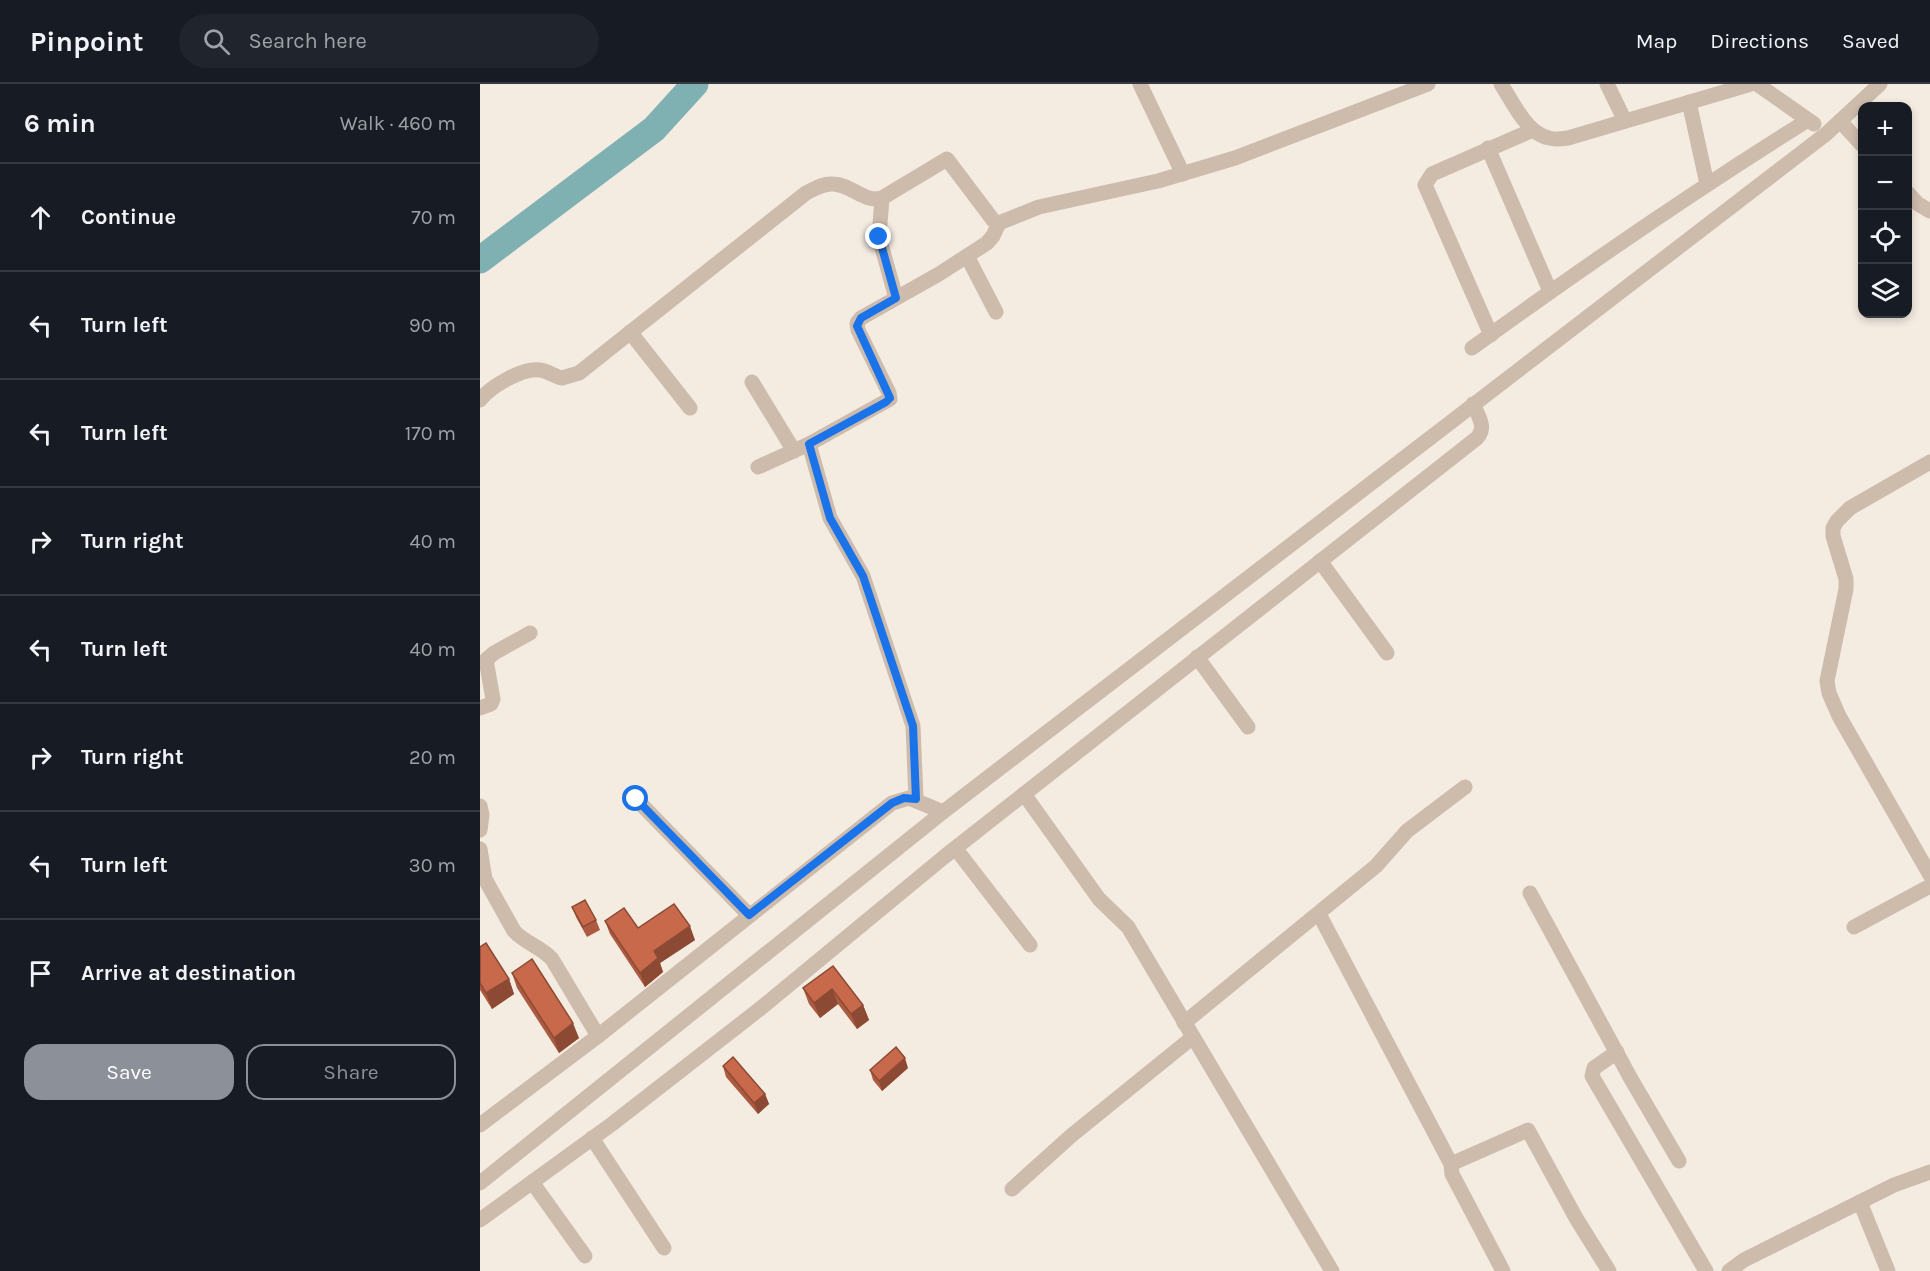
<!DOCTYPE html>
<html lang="en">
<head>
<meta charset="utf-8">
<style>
	body { margin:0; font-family:Karla,sans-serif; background:#20242c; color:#f1f3f6 }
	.controls { position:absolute; right:18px; top:18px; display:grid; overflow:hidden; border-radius:12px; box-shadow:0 3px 9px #0003 }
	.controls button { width:54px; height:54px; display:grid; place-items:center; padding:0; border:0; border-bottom:2px solid #363941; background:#171b24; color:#f1f3f6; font:30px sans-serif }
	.stop { position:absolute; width:18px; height:18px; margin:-14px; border:4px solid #1a73e8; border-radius:50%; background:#fff }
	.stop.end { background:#1a73e8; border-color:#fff; box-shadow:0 2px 6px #0008 }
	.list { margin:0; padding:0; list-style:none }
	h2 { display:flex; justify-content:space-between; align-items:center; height:78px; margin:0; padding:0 24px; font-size:26px }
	h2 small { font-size:20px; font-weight:400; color:#9ea1a6 }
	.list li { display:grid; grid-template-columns:39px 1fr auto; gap:18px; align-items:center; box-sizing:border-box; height:108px; padding:0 24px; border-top:2px solid #363941 }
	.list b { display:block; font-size:22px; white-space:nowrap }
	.list em { font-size:20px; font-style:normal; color:#9ea1a6 }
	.actions { display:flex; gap:12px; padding:18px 24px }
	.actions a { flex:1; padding:14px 0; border:2px solid #8c9099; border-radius:18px; text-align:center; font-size:21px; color:#8c9099 }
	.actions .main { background:#8c9099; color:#fff }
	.icon { flex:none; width:33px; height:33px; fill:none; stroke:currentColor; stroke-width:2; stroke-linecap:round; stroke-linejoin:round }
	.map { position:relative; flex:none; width:1450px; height:1187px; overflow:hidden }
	header { display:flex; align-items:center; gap:36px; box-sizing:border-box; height:84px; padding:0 30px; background:#171b24; border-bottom:2px solid #363941 }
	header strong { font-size:28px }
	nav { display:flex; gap:33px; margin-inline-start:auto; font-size:21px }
	.search { width:420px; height:54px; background:#20242c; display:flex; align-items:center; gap:15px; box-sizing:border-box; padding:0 21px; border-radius:33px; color:#9ea1a6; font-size:22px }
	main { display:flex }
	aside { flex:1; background:#171b24 }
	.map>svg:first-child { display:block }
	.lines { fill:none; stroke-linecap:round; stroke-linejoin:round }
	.river { stroke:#7fb0b2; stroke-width:27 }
	.minor { stroke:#cdbbac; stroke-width:15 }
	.wall { fill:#ac5a40 }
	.shaded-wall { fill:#8c4a34 }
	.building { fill:#c8694b; stroke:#8c4a34; stroke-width:1.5 }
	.route { stroke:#1a73e8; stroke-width:8 }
</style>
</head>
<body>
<header>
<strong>Pinpoint</strong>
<div class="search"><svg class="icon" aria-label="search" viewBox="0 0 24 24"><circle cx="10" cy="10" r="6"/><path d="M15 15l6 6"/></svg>Search here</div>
<nav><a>Map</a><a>Directions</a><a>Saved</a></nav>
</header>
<main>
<aside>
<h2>6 min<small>Walk · 460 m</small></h2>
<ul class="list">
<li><svg class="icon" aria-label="ahead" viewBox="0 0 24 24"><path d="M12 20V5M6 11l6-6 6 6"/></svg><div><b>Continue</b></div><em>70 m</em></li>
<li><svg class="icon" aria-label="left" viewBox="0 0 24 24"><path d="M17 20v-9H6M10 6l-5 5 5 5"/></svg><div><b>Turn left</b></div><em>90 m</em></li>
<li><svg class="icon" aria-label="left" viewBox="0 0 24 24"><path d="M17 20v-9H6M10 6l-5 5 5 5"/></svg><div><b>Turn left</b></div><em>170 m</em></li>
<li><svg class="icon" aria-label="right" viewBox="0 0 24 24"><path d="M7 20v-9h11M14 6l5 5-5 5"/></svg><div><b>Turn right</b></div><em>40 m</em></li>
<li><svg class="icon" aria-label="left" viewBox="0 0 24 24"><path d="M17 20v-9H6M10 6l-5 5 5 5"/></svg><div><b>Turn left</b></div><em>40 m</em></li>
<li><svg class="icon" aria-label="right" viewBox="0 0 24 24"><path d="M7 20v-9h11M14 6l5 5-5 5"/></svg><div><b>Turn right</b></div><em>20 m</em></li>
<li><svg class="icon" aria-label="left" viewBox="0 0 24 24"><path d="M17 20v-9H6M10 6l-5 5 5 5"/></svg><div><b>Turn left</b></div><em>30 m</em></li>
<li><svg class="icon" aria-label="arrive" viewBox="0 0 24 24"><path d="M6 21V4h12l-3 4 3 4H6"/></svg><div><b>Arrive at destination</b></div></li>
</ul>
<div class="actions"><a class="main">Save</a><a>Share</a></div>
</aside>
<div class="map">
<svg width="1450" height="1187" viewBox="0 0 1450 1187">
	<rect width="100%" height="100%" fill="#f4ebe1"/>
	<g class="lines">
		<!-- river -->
		<polyline class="river" points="0,176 174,45 215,0"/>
		<!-- minor -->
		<g class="minor">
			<polyline points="660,0 703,90"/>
			<path d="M1021 0C1033 18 1046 49 1069 54 1075 56 1082 55 1088 54L1271 0"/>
			<polyline points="1127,0 1145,37"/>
			<polyline points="1277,0 1334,40"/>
			<polyline points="1209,18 1227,100"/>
			<polyline points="1360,37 1382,61"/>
			<polyline points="1008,64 1070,207"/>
			<polyline points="1428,109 1438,120 1450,127"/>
			<polyline points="402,114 399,153 416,214"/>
			<polyline points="487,172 516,228"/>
			<polyline points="150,248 210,324"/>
			<polyline points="1011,251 945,101 952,90 1053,46"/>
			<path d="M992 264C1102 184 1213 108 1328 36"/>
			<polyline points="272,298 314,367"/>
			<path d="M0 316C10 303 43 283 60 286 68 287 74 292 82 294L99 289 326 109C334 105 343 99 353 100 371 100 384 119 402 114L467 75 513 136 519 139 559 123 678 97 755 74 948 0"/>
			<polyline points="329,360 350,434 383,492 433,642 436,715"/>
			<polyline points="1450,378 1370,424 1357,437 1353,444 1353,452 1366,495 1366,505 1347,597 1349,609 1359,632 1450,791"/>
			<polyline points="278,383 329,360 410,315 409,309 378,246 377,239 381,234 459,190 507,159 513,152 519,139"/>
			<polyline points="840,477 907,569"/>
			<polyline points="717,573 768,643"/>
			<polyline points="0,624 11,620 13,615 6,576 14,569 50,549"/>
			<polyline points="544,710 619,815 648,843 852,1187"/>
			<polyline points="156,715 269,831"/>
			<polyline points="0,722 2,731 0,746"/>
			<path d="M0 765 5 795 34 847C45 859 61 863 72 875L118 952"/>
			<polyline points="476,765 550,861"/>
			<polyline points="1050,809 1151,995 1199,1077"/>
			<polyline points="839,830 971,1080 972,1090 1023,1187"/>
			<polyline points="1374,843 1450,802"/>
			<polyline points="704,939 896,782 927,747 985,703"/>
			<polyline points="1137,968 1114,984 1112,992 1226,1187"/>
			<polyline points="0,1041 118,952 412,719 429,714 463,728"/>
			<polyline points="112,1054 184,1164"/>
			<polyline points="971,1080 1048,1046 1096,1134 1129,1187"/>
			<polyline points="52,1098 105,1172"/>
			<polyline points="0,1099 463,728 1346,50 1400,0"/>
			<polyline points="532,1105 592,1051 713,953"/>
			<polyline points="1380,1118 1408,1187"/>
			<path d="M0 1136 132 1040 281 924 464 773 997 354C1007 343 998 332 993 320"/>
			<polyline points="1249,1187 1264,1176 1414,1101 1450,1088"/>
		</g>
	</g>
	<!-- wall -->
	<g class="wall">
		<polygon points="92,823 116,836 120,846 107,853 96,833"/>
		<polygon points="125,837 158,844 215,856 180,879 183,888 165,903 130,850"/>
		<polygon points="0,863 29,895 34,910 12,925 0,906"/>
		<polygon points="353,882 383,921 389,936 377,945 358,920 340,934 329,920 323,904"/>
		<polygon points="32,889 99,954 79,969 37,904"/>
		<polygon points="243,982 285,1010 289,1020 278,1030 246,993"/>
		<polygon points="428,984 402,1007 393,996 390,986"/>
	</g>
	<!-- shaded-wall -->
	<g class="shaded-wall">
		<polygon points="210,842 215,856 180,879 183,888 165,903 160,889 174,867"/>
		<polygon points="29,895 34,910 12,925 6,909"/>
		<polygon points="352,905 358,920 340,934 334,919"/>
		<polygon points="383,921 389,936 377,945 371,930"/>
		<polygon points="93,939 99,954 79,969 74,954"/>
		<polygon points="425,974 428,984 402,1007 399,997"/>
		<polygon points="285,1010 289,1020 278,1030 274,1019"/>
	</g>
	<!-- building -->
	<g class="building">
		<polygon points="105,816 116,836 103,843 92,823"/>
		<polygon points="194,820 210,842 174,867 178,874 160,889 125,837 144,824 158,844"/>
		<polygon points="6,859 29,895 6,909 0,899 0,863"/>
		<polygon points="52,875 93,939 74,954 32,889"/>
		<polygon points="353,882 383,921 371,930 352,905 334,919 323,904"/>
		<polygon points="416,963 425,974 399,997 390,986"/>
		<polygon points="253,973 285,1010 274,1019 243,982"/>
	</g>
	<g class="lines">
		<!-- route -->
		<polyline class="route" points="156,715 269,831 412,719 424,714 436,715 433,642 383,492 350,434 329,360 406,318 410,314 377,242 381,234 416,214 399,153"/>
	</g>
</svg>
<div class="controls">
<button>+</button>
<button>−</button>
<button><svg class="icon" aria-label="locate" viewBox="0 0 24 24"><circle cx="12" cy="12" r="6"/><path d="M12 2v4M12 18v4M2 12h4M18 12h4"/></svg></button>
<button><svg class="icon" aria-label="layers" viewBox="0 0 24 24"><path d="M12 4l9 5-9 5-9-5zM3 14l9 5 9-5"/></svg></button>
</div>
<div class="stop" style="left:156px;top:715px"></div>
<div class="stop end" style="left:399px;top:153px"></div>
</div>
</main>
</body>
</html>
